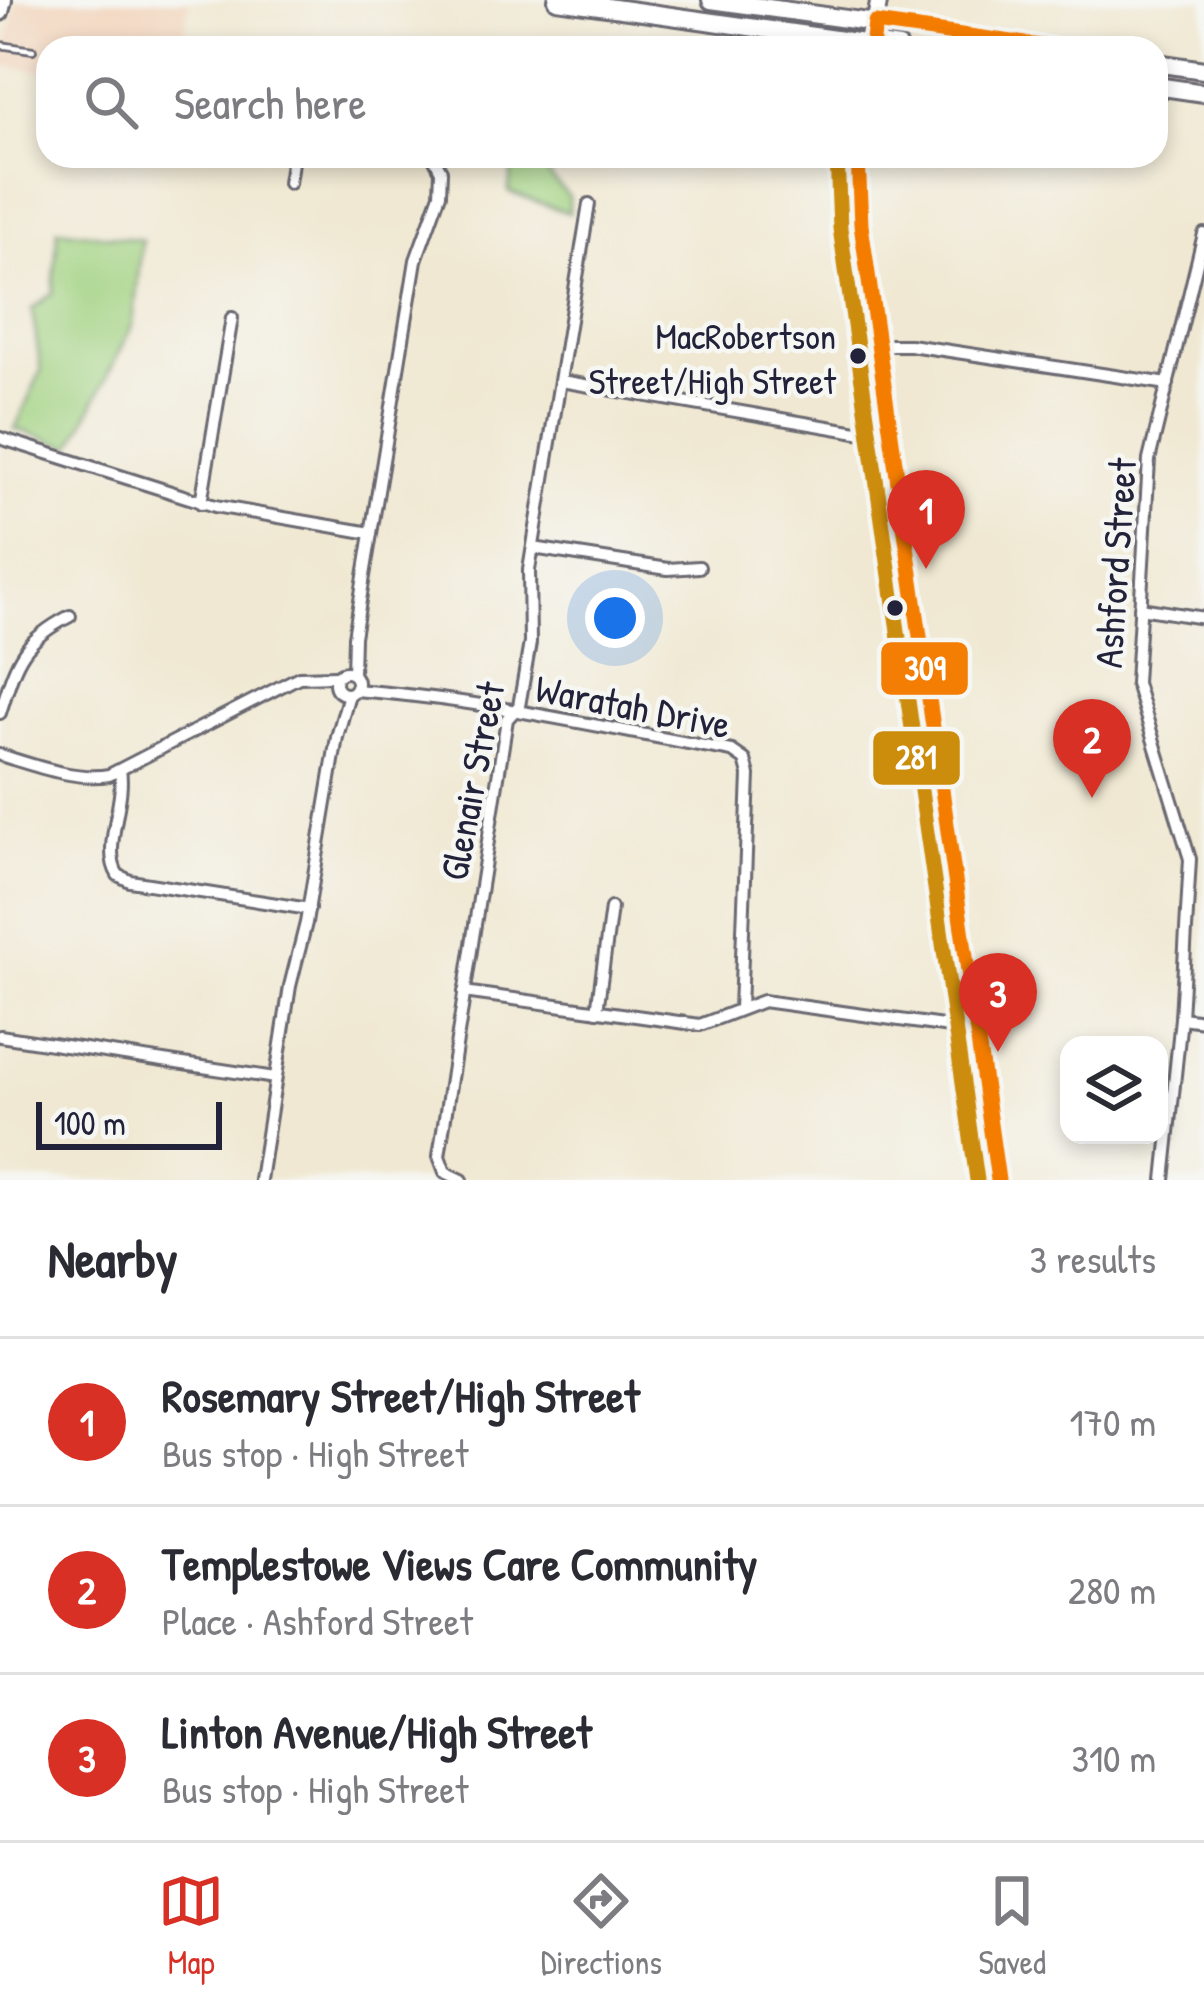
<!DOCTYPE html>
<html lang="en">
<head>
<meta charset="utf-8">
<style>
	body { margin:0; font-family:"Patrick Hand",sans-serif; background:#f2f2f3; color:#2b2b33 }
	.controls { position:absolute; right:36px; bottom:36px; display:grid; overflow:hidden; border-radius:24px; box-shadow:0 6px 18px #0003 }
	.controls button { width:108px; height:108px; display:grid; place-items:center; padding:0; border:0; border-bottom:3px solid #e1e1e2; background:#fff; color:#2b2b33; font:60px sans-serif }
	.scale { position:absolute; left:36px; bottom:30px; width:186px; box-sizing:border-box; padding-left:12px; border:6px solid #22223b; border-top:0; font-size:33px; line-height:42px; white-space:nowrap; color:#22223b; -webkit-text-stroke:9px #f6f6f2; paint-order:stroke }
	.you { position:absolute; left:615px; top:618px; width:42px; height:42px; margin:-30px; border:9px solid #fff; border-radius:50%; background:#1a73e8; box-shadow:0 0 0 18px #1a73e833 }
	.badge { display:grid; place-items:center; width:78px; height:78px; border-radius:50%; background:#d93025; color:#fff; font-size:39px; font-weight:700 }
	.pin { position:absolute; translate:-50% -99px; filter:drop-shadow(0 3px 6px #0008) }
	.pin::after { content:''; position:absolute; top:63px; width:42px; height:36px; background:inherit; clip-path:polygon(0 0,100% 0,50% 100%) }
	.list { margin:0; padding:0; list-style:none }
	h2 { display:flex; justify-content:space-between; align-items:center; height:156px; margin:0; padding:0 48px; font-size:51px }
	h2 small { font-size:39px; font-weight:400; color:#7c7c81 }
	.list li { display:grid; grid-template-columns:78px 1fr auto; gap:36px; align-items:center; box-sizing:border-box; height:168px; padding:0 48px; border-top:3px solid #e1e1e2 }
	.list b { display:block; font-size:45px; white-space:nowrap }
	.list p { margin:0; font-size:39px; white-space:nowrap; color:#7c7c81 }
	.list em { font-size:39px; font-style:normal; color:#7c7c81 }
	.icon { flex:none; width:66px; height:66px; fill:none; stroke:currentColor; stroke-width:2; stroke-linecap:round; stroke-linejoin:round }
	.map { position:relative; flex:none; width:1204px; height:1180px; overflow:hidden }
	.search { position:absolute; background:#fff; box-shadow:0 6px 18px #0003; left:36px; right:36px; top:36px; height:132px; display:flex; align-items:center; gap:30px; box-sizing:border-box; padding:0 42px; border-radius:36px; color:#7c7c81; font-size:45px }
	.sheet { height:660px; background:#fff }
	nav { display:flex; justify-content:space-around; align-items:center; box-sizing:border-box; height:168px; border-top:3px solid #e1e1e2; background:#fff; font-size:33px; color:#7c7c81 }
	nav a { display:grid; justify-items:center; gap:6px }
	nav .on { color:#d93025 }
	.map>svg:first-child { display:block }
	.built { fill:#f2d5bd }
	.green { fill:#a1d281; stroke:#627a5e; stroke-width:3 }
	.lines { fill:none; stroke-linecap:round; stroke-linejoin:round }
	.lane-casing { stroke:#6a6770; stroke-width:10 }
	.street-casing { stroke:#6a6770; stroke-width:16 }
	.secondary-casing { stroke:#6a6770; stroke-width:21 }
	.primary-casing { stroke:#6a6770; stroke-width:22 }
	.lane { stroke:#fff; stroke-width:4.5 }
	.street { stroke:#fff; stroke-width:10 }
	.secondary { stroke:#fff; stroke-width:15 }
	.primary { stroke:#fff; stroke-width:16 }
	.bus-1-casing { stroke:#f6f6f2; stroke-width:24 }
	.bus-2-casing { stroke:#f6f6f2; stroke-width:24 }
	.bus-1 { stroke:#f47d03; stroke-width:15 }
	.bus-2 { stroke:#cc8c0c; stroke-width:15 }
	.bus-dot { fill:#22223b; stroke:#f6f6f2; stroke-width:4.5 }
	.labels { text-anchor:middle; stroke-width:9; stroke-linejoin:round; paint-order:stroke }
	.bus-label { font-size:36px; fill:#22223b; stroke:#f6f6f2; text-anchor:end }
	.street-label { font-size:39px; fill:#22223b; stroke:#f6f6f2 }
	.line-badge { stroke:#f6f6f2; stroke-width:4.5 }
	.badge-label { font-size:33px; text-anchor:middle; font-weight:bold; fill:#fff }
</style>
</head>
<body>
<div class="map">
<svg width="1204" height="1180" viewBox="0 0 1204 1180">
	<rect width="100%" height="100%" fill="#f6f6f2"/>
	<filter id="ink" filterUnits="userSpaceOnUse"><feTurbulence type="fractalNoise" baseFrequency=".00833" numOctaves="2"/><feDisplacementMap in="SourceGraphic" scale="24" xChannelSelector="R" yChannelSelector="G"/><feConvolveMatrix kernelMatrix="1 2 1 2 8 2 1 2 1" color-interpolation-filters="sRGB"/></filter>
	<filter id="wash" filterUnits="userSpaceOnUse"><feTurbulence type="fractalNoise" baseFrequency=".004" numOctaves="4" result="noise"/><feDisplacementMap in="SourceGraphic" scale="48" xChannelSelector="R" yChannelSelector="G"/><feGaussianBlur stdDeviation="2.7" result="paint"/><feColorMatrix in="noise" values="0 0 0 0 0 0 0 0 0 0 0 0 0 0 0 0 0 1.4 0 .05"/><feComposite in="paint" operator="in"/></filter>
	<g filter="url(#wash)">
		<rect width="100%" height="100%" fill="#f0e8d2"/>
		<!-- built -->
		<polygon class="built" points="17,0 189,0 182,48 48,48 48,72 2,65"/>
		<!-- green -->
		<g class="green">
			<polygon points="515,156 531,156 569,197 569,213 508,192"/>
			<polygon points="58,229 142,240 133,324 72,447 15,429 41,371 32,309 53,293"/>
		</g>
	</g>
	<g filter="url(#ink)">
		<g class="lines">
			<!-- lane casing -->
			<g class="lane-casing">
				<polyline id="lane" points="0,45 33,50"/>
			</g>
			<!-- street casing -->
			<g class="street-casing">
				<g id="street">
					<polyline points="289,183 293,156"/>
					<polyline points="878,345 910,345 1168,384"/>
					<polyline points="561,381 863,433 890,433"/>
					<polyline points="0,438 215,506 371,533"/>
					<polyline points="201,503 232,318"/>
					<polyline points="533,548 668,569 699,567"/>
					<polyline points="1140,608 1204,618"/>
					<circle cx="346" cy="683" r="11"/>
					<polyline points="353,674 354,637 416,260 440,194 441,171 433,156"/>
					<path d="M354 690C481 699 607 729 732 751L745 760 749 775 740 1009"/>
					<path d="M0 713C16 662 20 642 70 616"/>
					<path d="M0 755C33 765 75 781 109 775L299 677 336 676"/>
					<path d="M120 770C126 803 101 848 118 875L130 881 309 909"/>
					<polyline points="464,992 700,1025 763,1001 950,1027 976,1026"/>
					<polyline points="597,1011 611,908"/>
					<polyline points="1181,1018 1204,1021"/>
					<polyline points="0,1036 275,1078"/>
					<polyline points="260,1180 290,986 306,923 337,737 349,694"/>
					<polyline points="462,1180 445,1172 439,1156 507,719 519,706 530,643 529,570 589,204"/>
					<polyline points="1164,1180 1181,1018 1190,859 1136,683 1149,460 1204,234"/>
				</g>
			</g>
			<!-- secondary casing -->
			<g class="secondary-casing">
				<g id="secondary">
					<polyline points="875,23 879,0"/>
					<polyline points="858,156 861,225 998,1180"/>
				</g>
			</g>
			<!-- primary casing -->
			<g class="primary-casing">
				<g id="primary">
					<polyline points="557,0 899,48"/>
					<polyline points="711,0 1055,48"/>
					<polyline points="0,12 3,0"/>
					<polyline points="1156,63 1204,70"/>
					<polyline points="1156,86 1204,93"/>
				</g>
			</g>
			<!-- lane -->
			<use href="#lane" class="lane"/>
			<!-- street -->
			<use href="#street" class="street"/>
			<!-- secondary -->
			<use href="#secondary" class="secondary"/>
			<!-- primary -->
			<use href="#primary" class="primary"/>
			<!-- bus-1 casing -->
			<g class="bus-1-casing">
				<g id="bus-1">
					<polyline points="872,48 875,23 1055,48"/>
					<polyline points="858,156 861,225 998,1180"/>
				</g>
			</g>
			<!-- bus-2 casing -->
			<g class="bus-2-casing">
				<polyline id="bus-2" points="837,157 840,228 977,1180"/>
			</g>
			<!-- bus-1 -->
			<use href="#bus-1" class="bus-1"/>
			<!-- bus-2 -->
			<use href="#bus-2" class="bus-2"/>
		</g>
	</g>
	<!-- markers -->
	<g class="bus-dot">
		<circle cx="858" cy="356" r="10"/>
		<circle cx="895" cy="608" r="10"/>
	</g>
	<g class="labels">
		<!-- bus labels -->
		<g class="bus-label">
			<text x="836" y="349">MacRobertson<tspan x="836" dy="45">Street/High Street</tspan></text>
		</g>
		<!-- street labels -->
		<g class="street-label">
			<text transform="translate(1115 563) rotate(-86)" y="14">Ashford Street</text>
			<text transform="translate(633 706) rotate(11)" y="14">Waratah Drive</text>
			<text transform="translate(472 781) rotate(-79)" y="14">Glenair Street</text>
		</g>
	</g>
	<g class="line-badge">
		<rect x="879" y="640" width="91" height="57" rx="12" fill="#f47d03"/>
		<rect x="871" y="729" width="91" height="58" rx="12" fill="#cc8c0c"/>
	</g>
	<g class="badge-label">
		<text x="925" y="680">309</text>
		<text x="916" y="769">281</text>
	</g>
</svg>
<div class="controls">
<button><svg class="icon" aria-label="layers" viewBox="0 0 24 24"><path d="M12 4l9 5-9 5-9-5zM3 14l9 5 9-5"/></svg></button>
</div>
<div class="scale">100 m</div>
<div class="you"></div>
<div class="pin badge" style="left:926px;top:569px">1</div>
<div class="pin badge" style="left:1092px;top:798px">2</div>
<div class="pin badge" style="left:998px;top:1052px">3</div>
<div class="search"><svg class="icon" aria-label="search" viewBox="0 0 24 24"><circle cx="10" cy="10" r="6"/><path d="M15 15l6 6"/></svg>Search here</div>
</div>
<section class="sheet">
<h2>Nearby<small>3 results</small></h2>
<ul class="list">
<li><span class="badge">1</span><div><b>Rosemary Street/High Street</b><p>Bus stop · High Street</p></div><em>170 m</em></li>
<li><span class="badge">2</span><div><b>Templestowe Views Care Community</b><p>Place · Ashford Street</p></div><em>280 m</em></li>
<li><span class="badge">3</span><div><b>Linton Avenue/High Street</b><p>Bus stop · High Street</p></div><em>310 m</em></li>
</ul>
</section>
<nav>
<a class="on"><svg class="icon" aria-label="map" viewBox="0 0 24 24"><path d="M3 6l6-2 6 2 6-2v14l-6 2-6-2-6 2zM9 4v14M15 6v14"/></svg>Map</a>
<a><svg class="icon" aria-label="directions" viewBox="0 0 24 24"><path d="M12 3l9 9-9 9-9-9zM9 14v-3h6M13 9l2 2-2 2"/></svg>Directions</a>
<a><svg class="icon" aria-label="saved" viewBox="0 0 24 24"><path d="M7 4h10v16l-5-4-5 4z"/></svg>Saved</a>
</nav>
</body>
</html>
